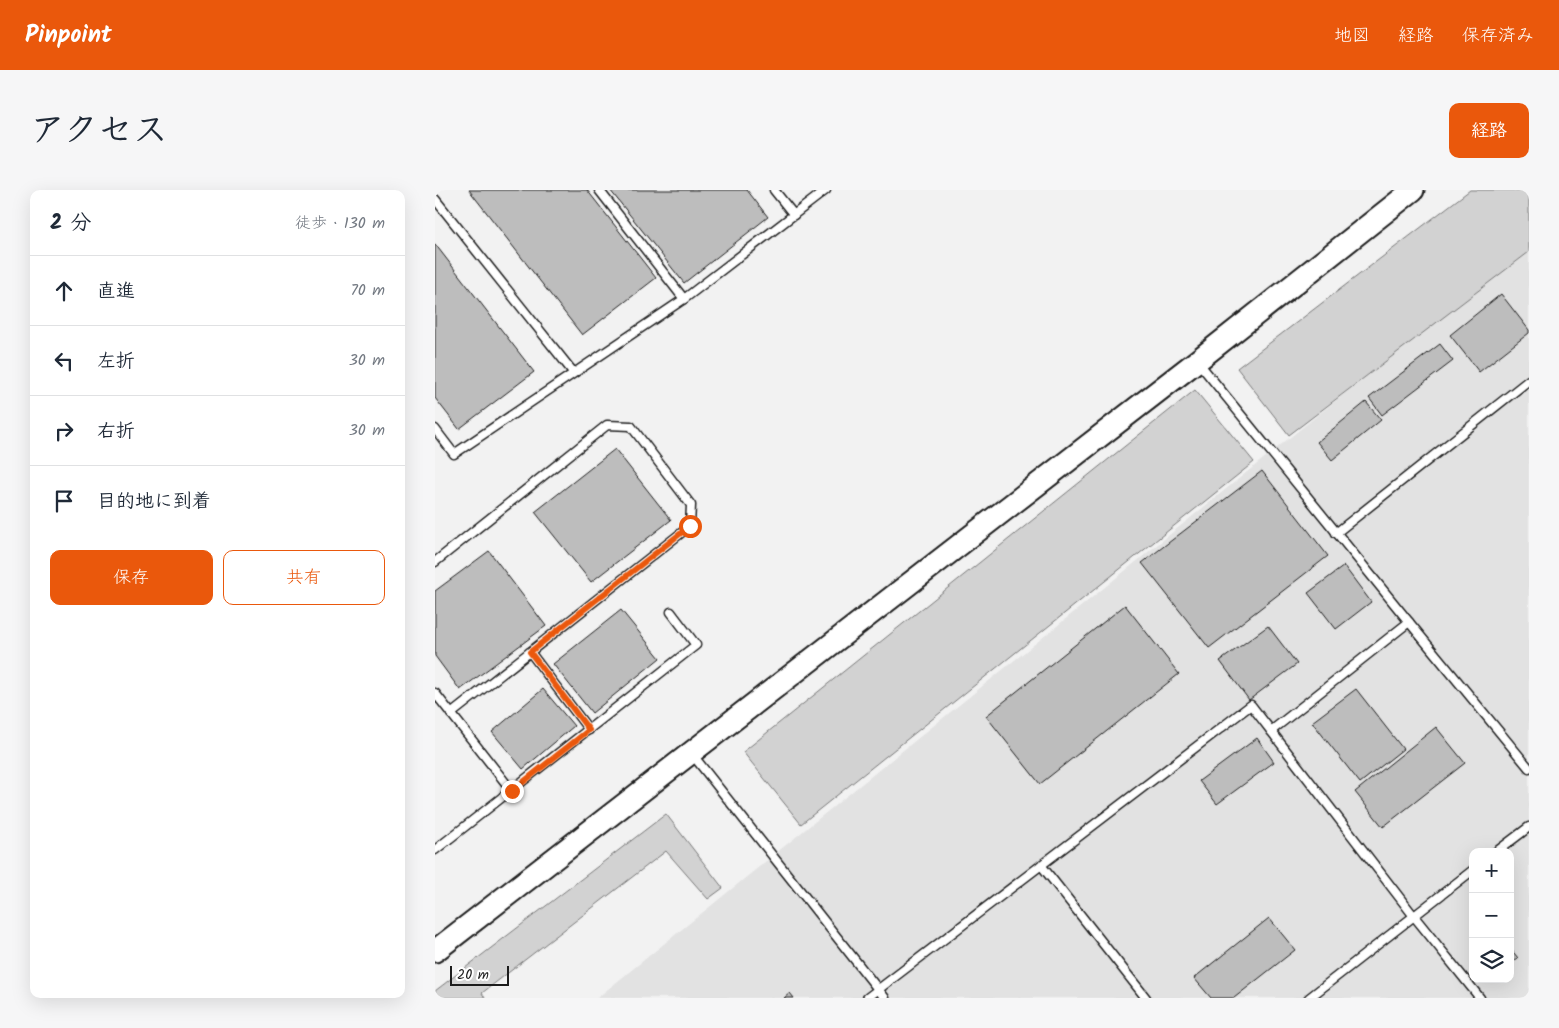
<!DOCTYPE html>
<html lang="ja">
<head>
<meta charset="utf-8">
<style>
	body { margin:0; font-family:Kalam,"Klee One",sans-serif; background:#f6f6f7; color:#1f2937 }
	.controls { position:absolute; right:15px; bottom:15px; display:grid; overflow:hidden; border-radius:10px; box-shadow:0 5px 20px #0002 }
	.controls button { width:45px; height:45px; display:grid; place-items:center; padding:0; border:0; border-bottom:1px solid #e0e1e3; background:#fff; color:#1f2937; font:25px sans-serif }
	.scale { position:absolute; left:15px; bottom:12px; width:59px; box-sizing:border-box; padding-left:5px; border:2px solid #1c1c1c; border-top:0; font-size:14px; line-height:18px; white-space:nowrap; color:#1c1c1c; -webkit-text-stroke:4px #fff; paint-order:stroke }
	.stop { position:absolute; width:15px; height:15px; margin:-11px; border:4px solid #ea580c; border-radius:50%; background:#fff }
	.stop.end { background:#ea580c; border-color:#fff; box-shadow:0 1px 5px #0008 }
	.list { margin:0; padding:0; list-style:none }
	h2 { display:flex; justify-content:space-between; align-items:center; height:65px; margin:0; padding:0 20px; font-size:21px }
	h2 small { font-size:16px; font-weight:400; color:#747a83 }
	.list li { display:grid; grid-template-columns:32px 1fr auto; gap:15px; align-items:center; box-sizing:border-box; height:70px; padding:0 20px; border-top:1px solid #e0e1e3 }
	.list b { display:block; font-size:19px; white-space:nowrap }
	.list em { font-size:16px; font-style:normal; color:#747a83 }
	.actions { display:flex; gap:10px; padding:15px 20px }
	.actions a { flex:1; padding:11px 0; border:1px solid #ea580c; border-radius:10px; text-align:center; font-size:18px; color:#ea580c }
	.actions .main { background:#ea580c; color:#fff }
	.icon { flex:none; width:28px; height:28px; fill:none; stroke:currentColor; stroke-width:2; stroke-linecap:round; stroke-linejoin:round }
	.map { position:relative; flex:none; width:1094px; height:808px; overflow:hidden; border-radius:10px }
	header { display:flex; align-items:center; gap:30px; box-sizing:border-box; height:70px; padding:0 25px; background:#ea580c; color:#fff }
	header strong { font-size:24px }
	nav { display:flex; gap:28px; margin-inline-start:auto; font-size:18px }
	.intro { display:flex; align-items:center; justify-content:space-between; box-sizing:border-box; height:120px; padding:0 30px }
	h1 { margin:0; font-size:35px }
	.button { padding:12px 22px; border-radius:10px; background:#ea580c; color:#fff; font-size:18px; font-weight:700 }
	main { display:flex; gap:30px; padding:0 30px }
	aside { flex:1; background:#fff; border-radius:10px; box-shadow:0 5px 20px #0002 }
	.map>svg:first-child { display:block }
	.built { fill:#e2e2e2; fill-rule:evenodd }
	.green { fill:#d2d2d2; stroke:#777 }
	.building { fill:#bdbdbd; stroke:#1c1c1c }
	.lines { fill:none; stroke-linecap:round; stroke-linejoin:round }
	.lane-casing { stroke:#1c1c1c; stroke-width:11 }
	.secondary-casing { stroke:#1c1c1c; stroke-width:25 }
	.lane { stroke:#fff; stroke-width:8 }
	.secondary { stroke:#fff; stroke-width:21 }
	.route { stroke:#ea580c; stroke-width:6 }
</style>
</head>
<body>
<header>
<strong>Pinpoint</strong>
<nav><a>地図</a><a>経路</a><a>保存済み</a></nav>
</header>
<div class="intro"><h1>アクセス</h1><a class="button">経路</a></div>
<main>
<aside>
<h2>2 分<small>徒歩 · 130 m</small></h2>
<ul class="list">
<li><svg class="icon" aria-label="ahead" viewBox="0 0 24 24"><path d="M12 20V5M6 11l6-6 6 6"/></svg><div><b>直進</b></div><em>70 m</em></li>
<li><svg class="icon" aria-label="left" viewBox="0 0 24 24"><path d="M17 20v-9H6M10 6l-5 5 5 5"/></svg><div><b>左折</b></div><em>30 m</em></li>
<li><svg class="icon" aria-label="right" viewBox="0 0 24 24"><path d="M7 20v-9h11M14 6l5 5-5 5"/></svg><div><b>右折</b></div><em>30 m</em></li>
<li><svg class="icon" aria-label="arrive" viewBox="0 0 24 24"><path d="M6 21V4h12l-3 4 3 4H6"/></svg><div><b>目的地に到着</b></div></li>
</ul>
<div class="actions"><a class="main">保存</a><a>共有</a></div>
</aside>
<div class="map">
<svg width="1094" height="808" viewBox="0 0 1094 808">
	<rect width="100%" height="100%" fill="#f2f2f2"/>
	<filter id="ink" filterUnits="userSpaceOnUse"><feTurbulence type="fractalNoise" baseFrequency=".02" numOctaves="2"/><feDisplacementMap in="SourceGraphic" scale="10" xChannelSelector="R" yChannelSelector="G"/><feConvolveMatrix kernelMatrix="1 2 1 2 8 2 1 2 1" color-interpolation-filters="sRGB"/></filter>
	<g filter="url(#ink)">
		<!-- built -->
		<path class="built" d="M1094 54V808H162ZM1038 662H1075V789H1038Z"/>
		<!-- green -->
		<g class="green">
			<polygon points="1035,0 1094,0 1094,62 854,245 802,178"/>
			<polygon points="760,200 819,272 366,634 308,562"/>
			<polygon points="231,624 288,698 273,709 231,661 47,803 50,808 0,808 0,801"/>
		</g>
		<!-- building -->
		<g class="building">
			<polygon points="34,0 152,0 221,88 147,145"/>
			<polygon points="175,0 312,0 333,27 249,93"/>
			<polygon points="0,54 99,182 24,239 0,208"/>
			<polygon points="1066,104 1094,140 1094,143 1044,182 1015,145"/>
			<polygon points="1005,154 1018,171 947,225 934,208"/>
			<polygon points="931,212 946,230 897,270 882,252"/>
			<polygon points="180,259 236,330 156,392 100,322"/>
			<polygon points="827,281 893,366 774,458 707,373"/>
			<polygon points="54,361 111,436 25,500 0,466 0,401"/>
			<polygon points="909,376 936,412 901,439 873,403"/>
			<polygon points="690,415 744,484 605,594 551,526"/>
			<polygon points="186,420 225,468 157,523 118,474"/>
			<polygon points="833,436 862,474 814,510 785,471"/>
			<polygon points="108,499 139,536 88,579 57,542"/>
			<polygon points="921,499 968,559 925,593 877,532"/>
			<polygon points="1001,537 1030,573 948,637 920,602"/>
			<polygon points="822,548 839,572 782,614 764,591"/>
			<polygon points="834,728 860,760 799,808 776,808 759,788"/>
			<polygon points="1075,758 1083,768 1075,774"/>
			<polygon points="355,803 359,808 349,808"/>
		</g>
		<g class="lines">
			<!-- lane casing -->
			<g class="lane-casing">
				<g id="lane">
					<polyline points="164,0 249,109"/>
					<polyline points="339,0 359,25"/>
					<polyline points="0,9 138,182"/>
					<polyline points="763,172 974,432 836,541"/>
					<polyline points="0,239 19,264 249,109 391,0"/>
					<polyline points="901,343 1094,190"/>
					<polyline points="0,372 172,235 196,236 256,315 255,336 16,524"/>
					<polyline points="974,432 1094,578"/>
					<polyline points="95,462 154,540"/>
					<polyline points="0,503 77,601"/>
					<polyline points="257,564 450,808"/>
					<polyline points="0,660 261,455 236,422"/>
					<polyline points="1061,662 1094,637"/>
					<polyline points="606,675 711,808"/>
					<polyline points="432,808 816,515 978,725 1045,808"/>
					<polyline points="874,808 1038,680"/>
				</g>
			</g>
			<!-- secondary casing -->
			<g class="secondary-casing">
				<polyline id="secondary" points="0,761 762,171 978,0"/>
			</g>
			<!-- lane -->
			<use href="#lane" class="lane"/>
			<!-- secondary -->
			<use href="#secondary" class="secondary"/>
		</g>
	</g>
	<g class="lines" filter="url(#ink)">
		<!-- route -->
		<polyline class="route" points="77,601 154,540 95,462 255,336"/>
	</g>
</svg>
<div class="controls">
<button>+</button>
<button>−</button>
<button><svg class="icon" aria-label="layers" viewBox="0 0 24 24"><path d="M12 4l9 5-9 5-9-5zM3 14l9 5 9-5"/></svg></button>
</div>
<div class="scale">20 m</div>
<div class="stop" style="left:255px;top:336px"></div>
<div class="stop end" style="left:77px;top:601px"></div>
</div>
</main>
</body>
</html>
